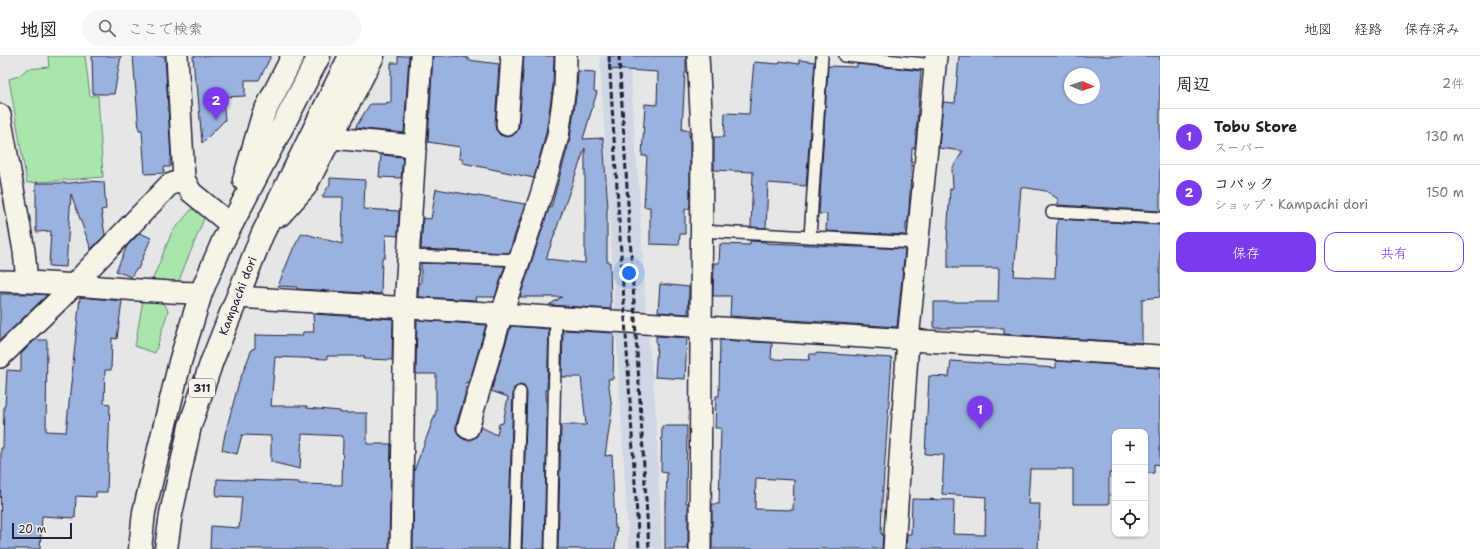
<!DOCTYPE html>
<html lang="ja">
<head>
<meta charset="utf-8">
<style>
	body { margin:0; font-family:"Shantell Sans","Klee One",sans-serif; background:#f6f6f6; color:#202124 }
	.controls { position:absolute; right:12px; bottom:12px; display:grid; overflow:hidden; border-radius:8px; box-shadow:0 1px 3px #0004 }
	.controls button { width:36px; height:36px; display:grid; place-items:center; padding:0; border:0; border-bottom:1px solid #e0e0e0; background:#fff; color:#202124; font:20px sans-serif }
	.compass { position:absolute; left:1064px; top:12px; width:36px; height:36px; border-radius:50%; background:#fff; box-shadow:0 1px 3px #0004; rotate:92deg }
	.scale { position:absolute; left:12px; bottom:10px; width:60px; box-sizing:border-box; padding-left:4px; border:2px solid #22223b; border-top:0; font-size:11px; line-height:14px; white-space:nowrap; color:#22223b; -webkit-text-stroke:3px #f7f3e8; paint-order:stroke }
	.you { position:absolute; left:629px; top:217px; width:14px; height:14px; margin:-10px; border:3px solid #fff; border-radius:50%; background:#1a73e8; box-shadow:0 0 0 6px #1a73e833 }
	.badge { display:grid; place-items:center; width:26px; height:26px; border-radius:50%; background:#7c3aed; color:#fff; font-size:13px; font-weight:700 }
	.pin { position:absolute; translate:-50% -33px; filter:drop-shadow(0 1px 2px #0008) }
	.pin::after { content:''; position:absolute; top:21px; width:14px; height:12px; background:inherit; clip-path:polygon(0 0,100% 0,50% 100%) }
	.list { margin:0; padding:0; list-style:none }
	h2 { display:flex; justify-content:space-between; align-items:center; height:52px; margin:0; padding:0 16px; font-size:17px }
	h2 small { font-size:13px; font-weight:400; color:#757577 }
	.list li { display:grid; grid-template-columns:26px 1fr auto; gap:12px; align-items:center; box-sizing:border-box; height:56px; padding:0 16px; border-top:1px solid #e0e0e0 }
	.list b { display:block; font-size:15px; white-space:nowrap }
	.list p { margin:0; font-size:13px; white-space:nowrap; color:#757577 }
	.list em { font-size:13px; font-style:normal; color:#757577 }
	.actions { display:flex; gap:8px; padding:12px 16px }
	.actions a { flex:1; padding:9px 0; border:1px solid #7c3aed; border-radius:12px; text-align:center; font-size:14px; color:#7c3aed }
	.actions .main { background:#7c3aed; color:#fff }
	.icon { flex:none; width:22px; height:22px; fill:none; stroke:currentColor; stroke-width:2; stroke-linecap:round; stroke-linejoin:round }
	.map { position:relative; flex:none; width:1160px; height:493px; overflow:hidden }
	header { display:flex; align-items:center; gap:24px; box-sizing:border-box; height:56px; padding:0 20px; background:#fff; border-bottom:1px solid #e0e0e0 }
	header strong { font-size:19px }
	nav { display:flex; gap:22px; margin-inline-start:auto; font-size:14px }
	.search { width:280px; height:36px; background:#f6f6f6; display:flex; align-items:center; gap:10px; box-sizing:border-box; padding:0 14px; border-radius:22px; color:#757577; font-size:15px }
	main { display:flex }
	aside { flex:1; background:#fff }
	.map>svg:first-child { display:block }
	.built { fill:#cfd6e4 }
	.green { fill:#aae6ac; stroke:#668474 }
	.building { fill:#9bb2df; stroke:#22223b; fill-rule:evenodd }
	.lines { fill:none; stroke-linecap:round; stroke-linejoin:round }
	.lane-casing { stroke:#22223b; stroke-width:14 }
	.street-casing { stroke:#22223b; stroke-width:24 }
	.primary-casing { stroke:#22223b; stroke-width:25 }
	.lane { stroke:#f7f3e8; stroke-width:11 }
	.street { stroke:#f7f3e8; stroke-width:21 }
	.primary { stroke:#f7f3e8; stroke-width:22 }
	.rail { stroke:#22223b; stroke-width:3; stroke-dasharray:6 3; stroke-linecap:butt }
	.labels { text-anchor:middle; stroke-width:3; stroke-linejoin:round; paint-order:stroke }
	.shield { fill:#f7f3e8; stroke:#62616f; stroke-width:1 }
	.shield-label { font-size:11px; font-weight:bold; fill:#22223b }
	.street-label { font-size:12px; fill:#22223b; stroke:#f7f3e8 }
</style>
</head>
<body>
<header>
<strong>地図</strong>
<div class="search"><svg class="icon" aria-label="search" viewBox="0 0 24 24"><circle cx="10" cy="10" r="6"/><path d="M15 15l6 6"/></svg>ここで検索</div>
<nav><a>地図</a><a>経路</a><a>保存済み</a></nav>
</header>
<main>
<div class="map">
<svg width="1160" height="493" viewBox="0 0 1160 493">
	<rect width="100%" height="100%" fill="#e5e6e6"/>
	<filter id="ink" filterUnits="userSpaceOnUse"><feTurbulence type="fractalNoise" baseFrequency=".025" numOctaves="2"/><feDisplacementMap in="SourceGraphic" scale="8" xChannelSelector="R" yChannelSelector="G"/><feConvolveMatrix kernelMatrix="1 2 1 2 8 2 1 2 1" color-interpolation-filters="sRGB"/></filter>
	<g filter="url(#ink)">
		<!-- built -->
		<polygon class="built" points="600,0 629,0 639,135 646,259 655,344 662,493 629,493"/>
		<!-- green -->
		<g class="green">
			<polygon points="48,0 85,0 90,40 98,40 103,121 27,127 9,23 19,20 27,13 49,11"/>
			<polygon points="192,153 201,156 204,161 203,165 179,224 176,227 152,225 172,176"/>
			<path d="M143 244C153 245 165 244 168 255L155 297 135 290Z"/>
		</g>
		<!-- building -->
		<g class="building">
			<polygon points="92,0 121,0 114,38 93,38"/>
			<polygon points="133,0 165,0 171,102 170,103 170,111 164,111 164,117 145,118 142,74 139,74"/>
			<polygon points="193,0 271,0 259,24 245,24 245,40 225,41 225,44 223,44 225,64 202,87 197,27 195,26"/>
			<polygon points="398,0 409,0 404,77 355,72 370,48 386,48 387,46 391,47 391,7 398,7"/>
			<polygon points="433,0 456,0 468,2 468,4 499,8 495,69 496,74 500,79 507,81 512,80 517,76 519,70 524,0 554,0 553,30 546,77 534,122 463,107 463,104 459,102 460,91 428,86"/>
			<polygon points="609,0 686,0 686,17 685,17 682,74 689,74 689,80 690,80 690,148 689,153 685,153 685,178 680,178 679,189 650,188 650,151 644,151 647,100 642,100 645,48 657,49 658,16 609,13"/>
			<path d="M959 0H1160V155L1058 149V143L1046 135 1021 131 1014 220 1055 222 1057 167H1058V163L1160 169V241L1142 243V287L1004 278V272H934V246H998L999 212H948V186L947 183 950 133 953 132 952 113 963 95 939 92 943 46 955 47ZM1070 18H1094V42H1070Z"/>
			<polygon points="799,4 815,6 806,130 768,127 766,172 751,171 753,116 714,114 714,81 724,81 725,57 749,58 754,6 779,8 780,5 799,8"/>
			<polygon points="857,8 921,15 915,92 912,92 910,138 908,166 906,166 906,179 826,175 827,158 819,158 828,10 857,11"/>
			<path d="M578 15 595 16 594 35 597 36 583 83 603 82 608 152H607V206H610L611 253 549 249 562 241H520L549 152H551L570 83 577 33ZM585 92V207L546 203 563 154Z"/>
			<polygon points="381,99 403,101 401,122 379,121"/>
			<polygon points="330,122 365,124 364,153 399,155 398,180 386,179 385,202 382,202 381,238 297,233 297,231 278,230 293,193 302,177 342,188 343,141 322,141 330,128"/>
			<polygon points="87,125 104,126 106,153 101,154 105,179 91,193 71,138 66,211 49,210 51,175 36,176 36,127 70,127"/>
			<polygon points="436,133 525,148 509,197 421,193 423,162 431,163"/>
			<polygon points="140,177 151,182 138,213 135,214 131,221 116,215 127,190"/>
			<polygon points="750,185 766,186 766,187 905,193 897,271 730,260 731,240 713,240 714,207 719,207 720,188 750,189"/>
			<polygon points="421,207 505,210 495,241 476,241 477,244 420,241 418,238 419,227 421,227"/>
			<polygon points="660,228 689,231 688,258 658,256"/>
			<polygon points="0,238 38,238 47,239 0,284"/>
			<polygon points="80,241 122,245 117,283 112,282 111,314 105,314 104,347 110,348 107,436 96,436 96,441 76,440 75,462 42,460 40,493 0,493 1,392 3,392 4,350 5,350 7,314 21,315 21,298 35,284 47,284 46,375 66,376"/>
			<polygon points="313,258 393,263 392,304 364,303 365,300 327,300 327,303 275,301 271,350 307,350 307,352 340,355 340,357 367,357 367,388 391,388 389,493 210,493 211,470 239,472 242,441 216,440 217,423 299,426 299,428 342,429 343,380 302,378 300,413 271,406 271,380 242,379 237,398 222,394 225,378 239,326 252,293 255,292 255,279 302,280 303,276 314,276"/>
			<polygon points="417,264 486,269 469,327 466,326 465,339 456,369 456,374 459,380 465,384 471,384 476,381 481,371 497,379 499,368 503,367 508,341 491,335 511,270 549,273 547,334 546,334 547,367 544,493 522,493 527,336 524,330 520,329 514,332 513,336 508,493 413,493 414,415 436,356 436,318 416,318"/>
			<polygon points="563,274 614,277 613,323 608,323 612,353 605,400 612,399 615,472 617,472 615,493 558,493 561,369 586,369 581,321 562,321"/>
			<polygon points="656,280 687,282 685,323 655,321 657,288 656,288"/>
			<path d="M720 284 772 287 771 303 809 304 810 298H817V297L892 302 882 446 881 478H883L882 493H712V448H719L721 372H715L716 340H719ZM756 422 794 424 793 454 755 453Z"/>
			<polygon points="951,305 1056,312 1056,305 1160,312 1160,409 1154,408 1154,417 1145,417 1145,376 1115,376 1115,417 1109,417 1109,448 1073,448 1073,413 1030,413 1028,448 1040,448 1038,493 906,493 907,478 911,478 912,443 954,444 953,478 985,479 986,441 942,438 944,399 925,398 929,320 949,321"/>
			<polygon points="662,370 687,370 686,447 688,447 688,493 665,493 665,447 666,447 667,417 661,416"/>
		</g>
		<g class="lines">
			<!-- lane casing -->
			<g class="lane-casing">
				<g id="lane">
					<polyline points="845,0 935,9"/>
					<polyline points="1052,156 1160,162"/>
					<polyline points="701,175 918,187"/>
					<polyline points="810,181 822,0"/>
					<polyline points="409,200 519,204"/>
					<polyline points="515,493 520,336"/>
					<polyline points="551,493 556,261"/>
				</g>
			</g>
			<!-- street casing -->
			<g class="street-casing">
				<g id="street">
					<polyline points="177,0 184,123 191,136 231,169"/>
					<polyline points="698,0 702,73 700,493"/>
					<polyline points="0,59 24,195 27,225"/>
					<polyline points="507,69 512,0 511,0"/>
					<polyline points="332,82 416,90"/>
					<path d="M0 225C67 226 134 236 201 237"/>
					<polyline points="238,241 1160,300"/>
					<polyline points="0,301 59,244 169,129 184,123"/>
					<polyline points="468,372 502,257 542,136 558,80 565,31 566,0"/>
					<polyline points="401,493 405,251 421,0"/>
					<polyline points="894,493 908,284 936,0"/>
				</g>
			</g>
			<!-- primary casing -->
			<g class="primary-casing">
				<g id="primary">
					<polyline points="244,124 263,59 293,0"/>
					<polyline points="280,159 305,131 373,0"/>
					<polyline points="140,493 144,456 166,364 180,306 201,237 223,185 319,0"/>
					<path id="s1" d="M166 493 171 458 190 370 212 305 262 179 350 0"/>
				</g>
			</g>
			<!-- lane -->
			<use href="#lane" class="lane"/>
			<!-- street -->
			<use href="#street" class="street"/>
			<!-- primary -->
			<use href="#primary" class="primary"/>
			<!-- rail -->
			<g class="rail">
				<polyline points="609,0 639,493"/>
				<polyline points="619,0 649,493"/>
			</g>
		</g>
	</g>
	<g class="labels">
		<!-- shield labels -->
		<rect class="shield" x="189" y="323" width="26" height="18" rx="3"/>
		<g class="shield-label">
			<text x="202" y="336">311</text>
		</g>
		<!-- street labels -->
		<g class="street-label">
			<text dy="4" stroke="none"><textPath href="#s1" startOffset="264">Kampachi dori</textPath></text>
		</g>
	</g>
</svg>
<div class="controls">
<button>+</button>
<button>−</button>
<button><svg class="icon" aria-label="locate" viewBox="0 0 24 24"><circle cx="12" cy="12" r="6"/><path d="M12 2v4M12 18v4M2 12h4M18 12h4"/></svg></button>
</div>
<svg class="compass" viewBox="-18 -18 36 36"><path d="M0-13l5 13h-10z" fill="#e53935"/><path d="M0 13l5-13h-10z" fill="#757577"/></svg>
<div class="scale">20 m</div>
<div class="you"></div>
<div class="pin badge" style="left:980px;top:373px">1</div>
<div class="pin badge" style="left:216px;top:64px">2</div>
</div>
<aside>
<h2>周辺<small>2件</small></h2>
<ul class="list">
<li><span class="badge">1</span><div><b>Tobu Store</b><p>スーパー</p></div><em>130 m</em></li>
<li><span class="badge">2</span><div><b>コバック</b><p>ショップ · Kampachi dori</p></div><em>150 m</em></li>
</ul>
<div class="actions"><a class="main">保存</a><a>共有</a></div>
</aside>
</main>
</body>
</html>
